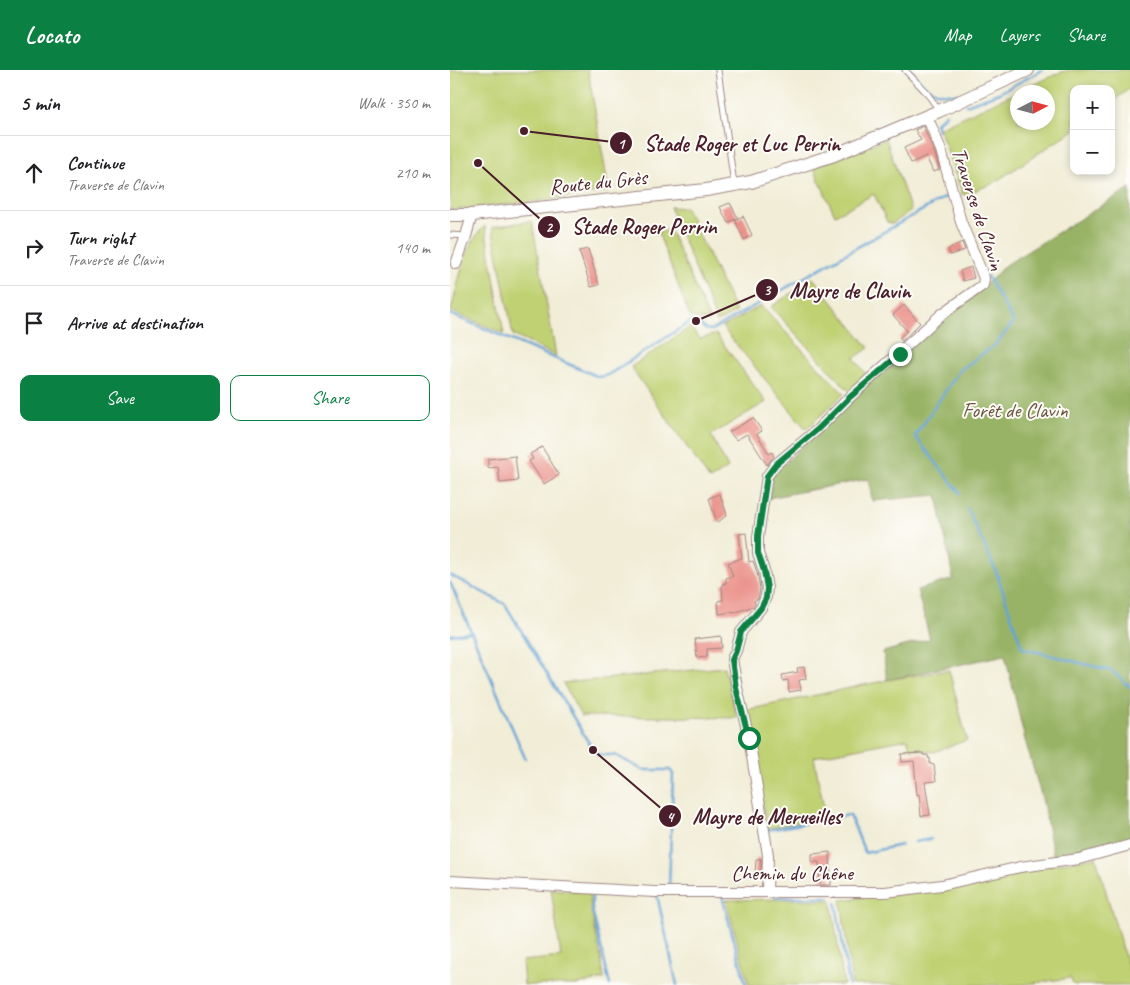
<!DOCTYPE html>
<html lang="en">
<head>
<meta charset="utf-8">
<style>
	body { margin:0; font-family:Caveat,sans-serif; background:#f6f6f6; color:#202124 }
	.controls { position:absolute; right:15px; top:15px; display:grid; overflow:hidden; border-radius:10px; box-shadow:0 2px 8px #0003 }
	.controls button { width:45px; height:45px; display:grid; place-items:center; padding:0; border:0; border-bottom:1px solid #e0e0e0; background:#fff; color:#202124; font:25px sans-serif }
	.compass { position:absolute; left:560px; top:15px; width:45px; height:45px; border-radius:50%; background:#fff; box-shadow:0 2px 8px #0003; rotate:84deg }
	.stop { position:absolute; width:15px; height:15px; margin:-11px; border:4px solid #0b8043; border-radius:50%; background:#fff }
	.stop.end { background:#0b8043; border-color:#fff; box-shadow:0 1px 5px #0008 }
	.list { margin:0; padding:0; list-style:none }
	h2 { display:flex; justify-content:space-between; align-items:center; height:65px; margin:0; padding:0 20px; font-size:21px }
	h2 small { font-size:16px; font-weight:400; color:#757577 }
	.list li { display:grid; grid-template-columns:32px 1fr auto; gap:15px; align-items:center; box-sizing:border-box; height:75px; padding:0 20px; border-top:1px solid #e0e0e0 }
	.list b { display:block; font-size:19px; white-space:nowrap }
	.list p { margin:0; font-size:16px; white-space:nowrap; color:#757577 }
	.list em { font-size:16px; font-style:normal; color:#757577 }
	.actions { display:flex; gap:10px; padding:15px 20px }
	.actions a { flex:1; padding:11px 0; border:1px solid #0b8043; border-radius:10px; text-align:center; font-size:18px; color:#0b8043 }
	.actions .main { background:#0b8043; color:#fff }
	.icon { flex:none; width:28px; height:28px; fill:none; stroke:currentColor; stroke-width:2; stroke-linecap:round; stroke-linejoin:round }
	.map { position:relative; flex:none; width:680px; height:915px; overflow:hidden }
	header { display:flex; align-items:center; gap:30px; box-sizing:border-box; height:70px; padding:0 25px; background:#0b8043; color:#fff }
	header strong { font-size:24px }
	nav { display:flex; gap:28px; margin-inline-start:auto; font-size:18px }
	main { display:flex }
	aside { flex:1; background:#fff }
	.map>svg:first-child { display:block }
	.green { fill:#c0d173; stroke:#85784f; fill-rule:evenodd }
	.forest { fill:#98b365; stroke:#716948 }
	.lines { fill:none; stroke-linecap:round; stroke-linejoin:round }
	.stream { stroke:#63a3d6; stroke-width:2.5 }
	.building { fill:#eb928b }
	.service-casing { stroke:#9e8681; stroke-width:7 }
	.minor-casing { stroke:#9e8681; stroke-width:12 }
	.tertiary-casing { stroke:#9e8681; stroke-width:14 }
	.service { stroke:#fff; stroke-width:5 }
	.minor { stroke:#fff; stroke-width:10 }
	.tertiary { stroke:#fff; stroke-width:12 }
	.route { stroke:#0b8043; stroke-width:6 }
	.labels { text-anchor:middle; stroke-width:4; stroke-linejoin:round; paint-order:stroke }
	.street-label { font-size:21px; fill:#4a1f2b; stroke:#fdfcf7 }
	.park-label { font-size:21px; fill:#6d5441; stroke:#fdfcf7 }
	.leader { fill:none; stroke:#4a1f2b; stroke-width:2 }
	.callout-dot { fill:#4a1f2b; stroke:#fdfcf7; stroke-width:2 }
	.mark-label { font-size:15px; text-anchor:middle; font-weight:bold; fill:#fff }
	.callout-label { font-size:22px; text-anchor:middle; font-weight:bold; fill:#4a1f2b; stroke:#fdfcf7; stroke-width:4; stroke-linejoin:round; paint-order:stroke }
</style>
</head>
<body>
<header>
<strong>Locato</strong>
<nav><a>Map</a><a>Layers</a><a>Share</a></nav>
</header>
<main>
<aside>
<h2>5 min<small>Walk · 350 m</small></h2>
<ul class="list">
<li><svg class="icon" aria-label="ahead" viewBox="0 0 24 24"><path d="M12 20V5M6 11l6-6 6 6"/></svg><div><b>Continue</b><p>Traverse de Clavin</p></div><em>210 m</em></li>
<li><svg class="icon" aria-label="right" viewBox="0 0 24 24"><path d="M7 20v-9h11M14 6l5 5-5 5"/></svg><div><b>Turn right</b><p>Traverse de Clavin</p></div><em>140 m</em></li>
<li><svg class="icon" aria-label="arrive" viewBox="0 0 24 24"><path d="M6 21V4h12l-3 4 3 4H6"/></svg><div><b>Arrive at destination</b></div></li>
</ul>
<div class="actions"><a class="main">Save</a><a>Share</a></div>
</aside>
<div class="map">
<svg width="680" height="915" viewBox="0 0 680 915">
	<rect width="100%" height="100%" fill="#fdfcf7"/>
	<filter id="ink" filterUnits="userSpaceOnUse"><feTurbulence type="fractalNoise" baseFrequency=".02" numOctaves="2"/><feDisplacementMap in="SourceGraphic" scale="10" xChannelSelector="R" yChannelSelector="G"/><feConvolveMatrix kernelMatrix="1 2 1 2 8 2 1 2 1" color-interpolation-filters="sRGB"/></filter>
	<filter id="wash" filterUnits="userSpaceOnUse"><feTurbulence type="fractalNoise" baseFrequency=".0096" numOctaves="4" result="noise"/><feDisplacementMap in="SourceGraphic" scale="20" xChannelSelector="R" yChannelSelector="G"/><feGaussianBlur stdDeviation="1.12" result="paint"/><feColorMatrix in="noise" values="0 0 0 0 0 0 0 0 0 0 0 0 0 0 0 0 0 1.4 0 .05"/><feComposite in="paint" operator="in"/></filter>
	<g filter="url(#wash)">
		<rect width="100%" height="100%" fill="#f1edd7"/>
		<!-- green -->
		<g class="green">
			<polygon points="0,0 138,0 159,121 81,132 0,140"/>
			<path d="M622 0H680V18L661 33V19H624V60L542 114 513 125 489 58 611 2ZM568 22H598V52H568Z"/>
			<polygon points="436,69 461,141 442,154 437,152 424,124 385,145 367,106 364,97"/>
			<polygon points="220,137 236,138 286,242 267,252"/>
			<polygon points="82,151 106,286 63,265 42,157"/>
			<path d="M35 156 54 264 1 241C8 215 14 174 35 156Z"/>
			<polygon points="220,160 260,251 240,247 208,162"/>
			<polygon points="363,208 419,278 404,288 416,304 399,321 321,237"/>
			<polygon points="311,236 394,324 356,359 272,257"/>
			<polygon points="240,257 250,269 266,264 316,332 261,365 278,398 260,410 181,297"/>
			<polygon points="274,597 287,648 131,646 113,613"/>
			<polygon points="499,600 517,670 484,682 461,679 457,669 364,687 374,739 378,745 317,759 296,640 437,610"/>
			<polygon points="646,787 680,905 680,915 624,915 620,908 570,915 402,915 391,830 497,818 561,802"/>
			<path d="M101 819 139 822C141 851 151 879 154 909L126 915H74L72 891 111 887Z"/>
			<polygon points="332,829 381,830 394,915 299,915 276,830"/>
		</g>
		<!-- forest -->
		<polygon class="forest" points="680,118 680,772 604,788 592,728 575,670 555,585 437,610 433,582 480,569 467,520 503,509 487,425 422,431 419,409 323,427 315,430 320,408 379,349 413,318 544,207 554,196"/>
		<g class="lines">
			<!-- stream -->
			<g class="stream">
				<path d="M460 0C474 17 483 25 506 24L507 26"/>
				<polyline points="516,35 549,23 592,0"/>
				<polyline points="488,60 486,53 496,44"/>
				<polyline points="0,244 149,307 158,305 240,252 246,251 255,259 262,260 499,125"/>
				<polyline points="510,423 465,366 509,301 545,275 564,252 537,206"/>
				<polyline points="517,438 546,501 572,578 662,601 680,617"/>
				<polyline points="0,505 55,534 143,680 149,685 165,685 193,700 220,700 223,704 219,818"/>
				<polyline points="0,512 75,688"/>
				<polyline points="0,565 21,562"/>
				<polyline points="318,760 400,745 415,783 451,775"/>
				<polyline points="465,772 481,769"/>
				<polyline points="207,825 227,915"/>
				<polyline points="272,826 296,915"/>
				<polyline points="325,827 380,827"/>
				<polyline points="386,833 399,915"/>
				<polyline points="160,915 142,839 142,823 172,825"/>
			</g>
		</g>
		<g id="blocks">
			<!-- building -->
			<g class="building">
				<polygon points="473,56 485,84 489,100 483,102 476,86 461,93 454,78 471,70 465,60"/>
				<polygon points="280,133 288,148 278,153 270,137"/>
				<polygon points="293,146 302,165 294,170 285,150"/>
				<polygon points="512,172 515,180 500,185 498,179"/>
				<polygon points="138,179 149,215 141,217 129,181"/>
				<polygon points="521,197 524,208 513,211 510,201"/>
				<polygon points="454,235 470,253 452,271 449,268 457,261 443,245"/>
				<polygon points="303,348 312,361 307,364 319,384 322,382 324,386 317,395 297,364 286,370 279,362"/>
				<polygon points="92,377 109,405 94,414 79,391 83,389 80,384"/>
				<polygon points="65,386 68,411 50,413 48,397 38,398 38,389"/>
				<polygon points="270,424 277,445 267,453 259,428"/>
				<polygon points="296,463 299,492 303,491 307,503 310,518 309,525 308,529 304,531 305,534 304,536 283,543 283,542 269,544 268,531 273,530 272,514 276,513 276,508 283,506 278,493 292,488 289,464"/>
				<polygon points="271,566 272,578 257,579 257,587 247,588 245,569"/>
				<polygon points="354,597 356,609 349,610 351,620 339,622 338,610 333,611 332,605 348,602 347,598"/>
				<polygon points="473,683 473,685 478,685 478,688 480,688 480,694 484,695 486,711 475,712 480,745 471,746 469,724 467,725 464,691 452,692 451,684"/>
				<polygon points="380,782 381,815 370,815 369,792 362,792 362,784"/>
				<polygon points="306,789 311,789 311,805 305,805"/>
			</g>
		</g>
	</g>
	<g filter="url(#ink)">
		<use href="#blocks" fill-opacity="0" stroke="#9e8681" stroke-width="1"/>
		<g class="lines">
			<!-- service casing -->
			<g class="service-casing">
				<g id="service">
					<polyline points="268,0 284,114"/>
					<polyline points="455,0 476,22 489,40"/>
					<polyline points="0,165 16,166"/>
				</g>
			</g>
			<!-- minor casing -->
			<g class="minor-casing">
				<g id="minor">
					<polyline points="6,194 16,166 22,145"/>
					<polyline points="0,811 205,822 435,822 492,815 570,797 629,789 680,775"/>
					<polyline points="317,821 318,785 299,668 287,618 282,589 286,581 291,562 311,538 316,527 317,518 314,501 308,483 308,467 317,406 326,394 368,359 400,327 492,244 533,215 534,208 511,152 491,80 477,46"/>
				</g>
			</g>
			<!-- tertiary casing -->
			<g class="tertiary-casing">
				<polyline id="tertiary" points="0,145 22,145 256,120 301,112 384,85 489,41 578,0"/>
			</g>
			<!-- service -->
			<use href="#service" class="service"/>
			<!-- minor -->
			<use href="#minor" class="minor"/>
			<!-- tertiary -->
			<use href="#tertiary" class="tertiary"/>
		</g>
	</g>
	<g class="lines" filter="url(#ink)">
		<!-- route -->
		<polyline class="route" points="299,668 286,618 282,590 286,581 291,562 311,538 316,528 317,518 314,501 308,483 308,466 317,406 326,394 368,359 400,327 450,284"/>
	</g>
	<g class="labels">
		<!-- street labels -->
		<g class="street-label">
			<text transform="translate(148 112) rotate(-6)" y="7">Route du Grès</text>
			<text transform="translate(528 139) rotate(72)" y="7">Traverse de Clavin</text>
			<text x="342" y="810">Chemin du Chêne</text>
		</g>
		<!-- park labels -->
		<g class="park-label">
			<text x="565" y="347">Forêt de Clavin</text>
		</g>
	</g>
	<!-- callouts -->
	<path class="leader" d="M74 61L171 73M28 93L99 157M246 251L317 220M143 680L220 746"/>
	<g class="callout-dot">
		<circle cx="74" cy="61" r="5"/>
		<circle cx="28" cy="93" r="5"/>
		<circle cx="246" cy="251" r="5"/>
		<circle cx="143" cy="680" r="5"/>
		<circle cx="171" cy="73" r="12"/>
		<circle cx="99" cy="157" r="12"/>
		<circle cx="317" cy="220" r="12"/>
		<circle cx="220" cy="746" r="12"/>
	</g>
	<g class="mark-label">
		<text x="171" y="79">1</text>
		<text x="99" y="162">2</text>
		<text x="317" y="225">3</text>
		<text x="220" y="752">4</text>
	</g>
	<g class="callout-label">
		<text x="292" y="81">Stade Roger et Luc Perrin</text>
		<text x="194" y="164">Stade Roger Perrin</text>
		<text x="400" y="228">Mayre de Clavin</text>
		<text x="317" y="754">Mayre de Merueilles</text>
	</g>
</svg>
<div class="controls">
<button>+</button>
<button>−</button>
</div>
<svg class="compass" viewBox="-18 -18 36 36"><path d="M0-13l5 13h-10z" fill="#e53935"/><path d="M0 13l5-13h-10z" fill="#757577"/></svg>
<div class="stop" style="left:299px;top:668px"></div>
<div class="stop end" style="left:450px;top:284px"></div>
</div>
</main>
</body>
</html>
